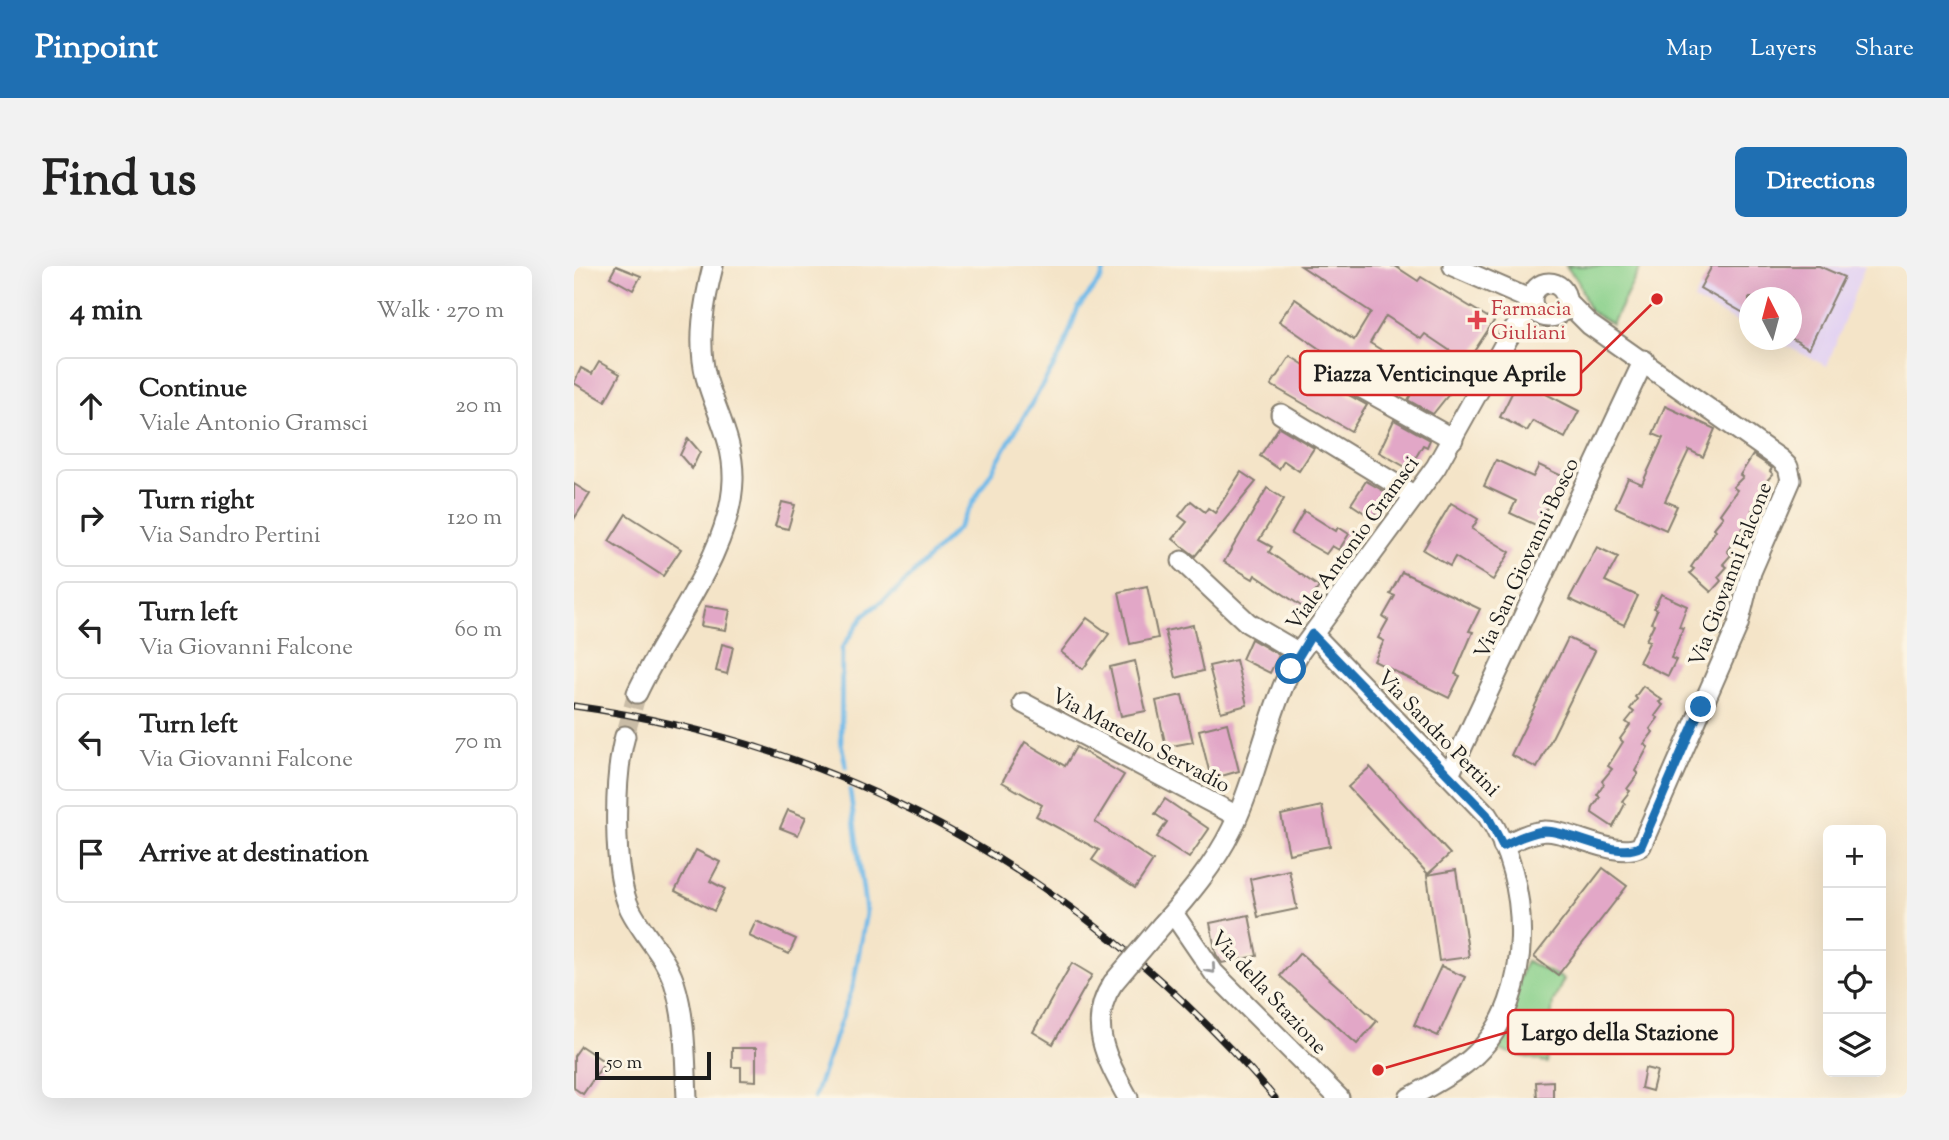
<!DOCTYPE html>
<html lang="en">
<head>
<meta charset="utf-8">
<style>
	body { margin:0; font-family:"Sorts Mill Goudy",serif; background:#f2f2f2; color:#222 }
	.controls { position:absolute; right:21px; bottom:21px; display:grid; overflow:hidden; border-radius:10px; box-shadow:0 7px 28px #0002 }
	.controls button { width:63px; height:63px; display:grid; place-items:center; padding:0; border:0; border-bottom:2px solid #e0e0e0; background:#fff; color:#222; font:35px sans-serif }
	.compass { position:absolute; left:1165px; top:21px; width:63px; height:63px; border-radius:50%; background:#fff; box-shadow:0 7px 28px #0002; rotate:354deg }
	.scale { position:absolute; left:21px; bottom:18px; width:116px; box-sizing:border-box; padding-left:7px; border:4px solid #1c1c1c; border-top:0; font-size:19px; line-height:24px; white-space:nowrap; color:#1c1c1c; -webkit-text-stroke:5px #fcf5e5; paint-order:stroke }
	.stop { position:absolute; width:21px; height:21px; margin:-16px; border:5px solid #1f6fb2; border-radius:50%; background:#fff }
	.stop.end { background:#1f6fb2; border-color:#fff; box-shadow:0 2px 7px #0008 }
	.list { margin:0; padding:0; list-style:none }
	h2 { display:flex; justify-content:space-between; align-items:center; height:91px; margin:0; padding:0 28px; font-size:30px }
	h2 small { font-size:23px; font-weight:400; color:#767676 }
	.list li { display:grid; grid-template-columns:46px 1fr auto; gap:21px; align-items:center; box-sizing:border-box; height:98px; margin:0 14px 14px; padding:0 14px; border:2px solid #e0e0e0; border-radius:10px }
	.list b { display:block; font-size:26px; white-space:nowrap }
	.list p { margin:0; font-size:23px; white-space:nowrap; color:#767676 }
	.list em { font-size:23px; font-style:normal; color:#767676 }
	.icon { flex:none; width:38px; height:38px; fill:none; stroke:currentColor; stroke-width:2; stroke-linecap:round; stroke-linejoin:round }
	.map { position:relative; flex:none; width:1333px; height:832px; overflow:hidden; border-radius:10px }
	header { display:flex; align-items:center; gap:42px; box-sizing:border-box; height:98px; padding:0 35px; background:#1f6fb2; color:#fff }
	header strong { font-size:33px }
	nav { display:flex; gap:38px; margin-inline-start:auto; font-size:24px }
	.intro { display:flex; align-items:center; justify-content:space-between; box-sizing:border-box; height:168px; padding:0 42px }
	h1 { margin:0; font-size:49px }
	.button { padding:18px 32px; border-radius:10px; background:#1f6fb2; color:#fff; font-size:24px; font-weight:700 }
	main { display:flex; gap:42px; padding:0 42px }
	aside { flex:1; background:#fff; border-radius:10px; box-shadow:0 7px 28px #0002 }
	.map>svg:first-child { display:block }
	.built { fill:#e3d3f2 }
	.green { fill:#89d08b; stroke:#527654; stroke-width:2 }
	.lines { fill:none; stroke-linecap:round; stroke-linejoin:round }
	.stream { stroke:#70bae9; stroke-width:4.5 }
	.building { fill:#e2a7c7 }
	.minor-tunnel { stroke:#c9bca6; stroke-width:19; stroke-dasharray:19 10; stroke-linecap:butt }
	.minor-casing { stroke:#888072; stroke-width:23 }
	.minor { stroke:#fff; stroke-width:19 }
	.rail-casing { stroke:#1c1c1c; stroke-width:7 }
	.rail { stroke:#fcf5e5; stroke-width:4.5; stroke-dasharray:13; stroke-linecap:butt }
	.minor-bridge-casing { stroke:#888072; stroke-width:23; stroke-linecap:butt }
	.minor-bridge { stroke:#fff; stroke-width:19 }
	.oneway { stroke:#999 }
	.route { stroke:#1f6fb2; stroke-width:9 }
	.health-dot { fill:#e0444e; stroke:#fcf5e5; stroke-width:2.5 }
	.labels { text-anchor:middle; stroke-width:7; stroke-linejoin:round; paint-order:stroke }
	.health-label { font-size:21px; fill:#be3a42; stroke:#fcf5e5; text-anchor:start }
	.street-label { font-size:21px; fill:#1c1c1c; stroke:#fcf5e5 }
	.leader { fill:none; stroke:#d62828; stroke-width:2.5 }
	.callout-dot { fill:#d62828; stroke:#fcf5e5; stroke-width:2.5 }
	.callout { fill:#fcf5e5; stroke:#d62828; stroke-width:2.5 }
	.callout-label { font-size:23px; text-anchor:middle; font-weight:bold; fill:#1c1c1c }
</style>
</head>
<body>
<header>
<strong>Pinpoint</strong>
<nav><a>Map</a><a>Layers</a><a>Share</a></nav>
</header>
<div class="intro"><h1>Find us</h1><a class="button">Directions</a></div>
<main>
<aside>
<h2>4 min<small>Walk · 270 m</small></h2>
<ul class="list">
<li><svg class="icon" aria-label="ahead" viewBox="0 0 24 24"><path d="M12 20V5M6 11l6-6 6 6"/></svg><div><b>Continue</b><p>Viale Antonio Gramsci</p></div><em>20 m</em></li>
<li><svg class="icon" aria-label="right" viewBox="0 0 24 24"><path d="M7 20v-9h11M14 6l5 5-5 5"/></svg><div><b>Turn right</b><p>Via Sandro Pertini</p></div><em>120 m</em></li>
<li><svg class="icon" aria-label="left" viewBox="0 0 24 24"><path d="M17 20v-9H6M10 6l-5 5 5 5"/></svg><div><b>Turn left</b><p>Via Giovanni Falcone</p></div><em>60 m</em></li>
<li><svg class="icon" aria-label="left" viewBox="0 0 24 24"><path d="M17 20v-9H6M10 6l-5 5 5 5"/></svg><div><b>Turn left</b><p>Via Giovanni Falcone</p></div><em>70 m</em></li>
<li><svg class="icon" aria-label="arrive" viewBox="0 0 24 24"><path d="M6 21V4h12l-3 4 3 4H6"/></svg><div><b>Arrive at destination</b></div></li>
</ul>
</aside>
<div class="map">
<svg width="1333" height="832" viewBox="0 0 1333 832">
	<rect width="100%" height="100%" fill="#fcf5e5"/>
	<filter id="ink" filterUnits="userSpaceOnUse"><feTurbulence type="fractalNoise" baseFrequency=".0143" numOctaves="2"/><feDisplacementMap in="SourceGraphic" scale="14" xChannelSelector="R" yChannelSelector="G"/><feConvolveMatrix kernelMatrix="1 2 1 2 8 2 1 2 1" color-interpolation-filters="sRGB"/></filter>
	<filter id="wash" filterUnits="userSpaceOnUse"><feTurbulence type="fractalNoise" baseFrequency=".00686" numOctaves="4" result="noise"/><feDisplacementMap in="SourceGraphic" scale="28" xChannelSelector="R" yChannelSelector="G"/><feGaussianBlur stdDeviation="1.57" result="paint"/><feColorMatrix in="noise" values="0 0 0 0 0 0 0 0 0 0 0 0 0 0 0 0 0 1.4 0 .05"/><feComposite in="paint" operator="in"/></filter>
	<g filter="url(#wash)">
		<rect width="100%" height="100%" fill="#f4e4c8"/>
		<!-- built -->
		<polygon class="built" points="1138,0 1291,0 1253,100 1200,74 1218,74 1218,32 1176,32 1175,62 1120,34"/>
		<!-- green -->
		<g class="green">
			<polygon points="992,0 1067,0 1038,58 1016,45 1004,15"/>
			<polygon points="952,695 990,713 979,736 973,797 918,782"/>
		</g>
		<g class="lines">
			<!-- stream -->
			<g class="stream">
				<polyline points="272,501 267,476 268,382 290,349 322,325 384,262 488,86 504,42 527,13 532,0"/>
				<polyline points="240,832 279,720 292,647 276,524"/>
			</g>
		</g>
		<g id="blocks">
			<!-- building -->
			<g class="building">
				<polygon points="42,0 67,10 59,24 36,11"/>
				<polygon points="727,0 821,0 844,15 847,11 920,55 893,96 851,68 847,73 812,50 796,77 845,107 847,104 879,123 859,148 834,134 840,123 818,111 812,121 802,116 805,109 785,97 782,103 755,86 753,88 705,55 721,33 780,74 797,46"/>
				<polygon points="1138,0 1245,0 1270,11 1235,82 1217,72 1217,32 1175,32 1175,50 1126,22"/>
				<polygon points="716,90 738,104 744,112 793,139 777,165 697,119"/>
				<polygon points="25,96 46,108 31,135 0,117 7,102 18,108"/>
				<polygon points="949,105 974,119 970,127 1005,145 991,172 959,155 953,165 926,151"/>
				<polygon points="1091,140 1141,163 1129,191 1115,184 1091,235 1103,240 1092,264 1041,241 1054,212 1068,218 1089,172 1079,168"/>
				<polygon points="820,154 856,174 853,181 849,179 835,203 805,186"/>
				<polygon points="705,161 740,182 725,205 710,195 705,203 686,190"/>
				<polygon points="114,172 126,186 118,203 106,189"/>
				<polygon points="1179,189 1198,202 1196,205 1199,208 1189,219 1192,222 1185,230 1188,233 1178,244 1180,246 1153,285 1157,289 1149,298 1153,301 1144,311 1147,315 1137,326 1116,307 1120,303 1117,301 1142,264 1140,262 1149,251 1146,248 1163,224 1159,221 1169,211 1166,209"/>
				<polygon points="922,194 959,211 965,199 988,210 964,260 936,247 942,235 910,220"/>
				<polygon points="667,206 682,216 621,290 599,273 613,256 605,250 617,235 631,246 634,242 641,247"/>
				<polygon points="792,215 815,228 798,252 777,238"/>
				<polygon points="0,218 16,228 0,253"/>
				<polygon points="693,222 710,233 685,274 698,281 695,286 745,321 730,342 681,309 679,313 650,296"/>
				<polygon points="208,236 221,239 214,263 201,260"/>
				<polygon points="877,237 904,253 898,263 936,286 919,314 881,291 876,300 849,284"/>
				<polygon points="730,245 762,265 764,261 775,268 765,284 758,280 752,288 717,268"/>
				<polygon points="52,248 107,283 89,310 35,275"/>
				<polygon points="1023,281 1044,291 1031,315 1064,330 1050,359 995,333"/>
				<polygon points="828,306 906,343 895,365 899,366 881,408 886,410 875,432 800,395 810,375 804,372 814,354 809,351 821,330 816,328"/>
				<polygon points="573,320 584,372 556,378 545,326"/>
				<polygon points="1087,328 1113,340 1105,361 1109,362 1097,392 1102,394 1094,410 1065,396 1076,375 1072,374 1080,358 1077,357 1083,344 1080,342"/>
				<polygon points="131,340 156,344 152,364 127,360"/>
				<polygon points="513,352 535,368 509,403 487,386"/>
				<polygon points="619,359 629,405 602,412 591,365"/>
				<polygon points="994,372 1021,385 963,502 937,489"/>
				<polygon points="677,373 705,389 696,407 668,393"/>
				<polygon points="148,378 159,381 153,408 142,405"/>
				<polygon points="662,394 673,439 647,446 635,400"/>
				<polygon points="561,395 572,445 547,450 536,401"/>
				<polygon points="1069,420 1088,434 1085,436 1089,439 1081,450 1084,452 1076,463 1079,466 1070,478 1074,481 1061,505 1064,508 1053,523 1056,525 1048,535 1051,538 1039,561 1018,547 1019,541 1026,531 1023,529 1030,518 1028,515 1038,503 1034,500 1049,476 1046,473 1056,459 1052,456 1060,446 1056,443 1063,433 1061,431"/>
				<polygon points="608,429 619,476 592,481 582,435"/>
				<polygon points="653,457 665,505 637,513 625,464"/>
				<polygon points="451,476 491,500 502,481 550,509 521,556 579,595 561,622 518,594 525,584 462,550 468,539 428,516"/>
				<polygon points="796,501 876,588 854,608 774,521"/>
				<polygon points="591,533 635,563 615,592 583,571 593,556 581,548"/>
				<polygon points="748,540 756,580 715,588 707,549"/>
				<polygon points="214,544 232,551 224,569 206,562"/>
				<polygon points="122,584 146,596 136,615 151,623 140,645 101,625"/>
				<polygon points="1029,602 1053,620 984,709 960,691"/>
				<polygon points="715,604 723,643 684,651 676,613"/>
				<polygon points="882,604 895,691 865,695 853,609"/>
				<polygon points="675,649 683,690 648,697 642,688 636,657"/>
				<polygon points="182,655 222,673 215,688 175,670"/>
				<polygon points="726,687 803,755 783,778 706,710"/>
				<polygon points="498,697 518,709 479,778 459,766"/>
				<polygon points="867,700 891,711 864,770 840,759"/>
				<polygon points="7,780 31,796 9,828 0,822 0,790"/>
				<polygon points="158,782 182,782 182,815 167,814 167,801 158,801"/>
				<polygon points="1071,802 1083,805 1078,825 1067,822"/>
				<polygon points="979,815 979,832 963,832 962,816"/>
			</g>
		</g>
	</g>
	<g filter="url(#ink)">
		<use href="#blocks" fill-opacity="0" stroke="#888072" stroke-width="2"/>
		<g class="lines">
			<!-- minor-tunnel -->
			<polyline class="minor-tunnel" points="51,470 63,427"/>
			<!-- minor casing -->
			<g class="minor-casing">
				<g id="minor">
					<polyline points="879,0 957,34"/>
					<circle cx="975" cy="34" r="17"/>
					<polyline points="750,101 879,173"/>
					<polyline points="707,148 841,230"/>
					<polyline points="608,295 674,357 725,387"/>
					<path d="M739 368 913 549C958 613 961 732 902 788 884 806 857 819 835 832"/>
					<path d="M63 427C93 362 157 287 159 214 160 175 142 147 132 111 123 75 130 36 139 0"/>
					<polyline points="449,437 663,550"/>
					<path d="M51 470C40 510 38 606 56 643 69 669 90 688 100 716 112 753 111 794 113 832"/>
					<polyline points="875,509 1070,94"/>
					<path d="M929 580C942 573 956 566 971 565 998 565 1044 594 1067 580L1164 359 1177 306 1217 214 1214 201 1206 193 1016 59 992 35"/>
					<polyline points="599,647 640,707 765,832"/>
					<path d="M588 659C614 630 641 598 658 563 685 507 694 442 725 387L862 201 934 72 958 39"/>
					<path d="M539 717C512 757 533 794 554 832"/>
				</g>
			</g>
			<!-- minor -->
			<use href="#minor" class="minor"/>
			<!-- rail casing -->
			<g class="rail-casing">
				<path id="rail" d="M0 440C281 479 517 618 701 832"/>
			</g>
			<!-- rail -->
			<use href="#rail" class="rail"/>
			<!-- minor-bridge casing -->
			<g class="minor-bridge-casing">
				<polyline id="minor-bridge" points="539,717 588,659"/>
			</g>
			<!-- minor-bridge -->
			<use href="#minor-bridge" class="minor-bridge"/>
		</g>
		<!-- one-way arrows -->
		<defs><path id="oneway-chevron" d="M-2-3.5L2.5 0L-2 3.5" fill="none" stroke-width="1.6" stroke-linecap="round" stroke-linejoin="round" transform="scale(1.75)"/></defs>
		<use class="oneway" href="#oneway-chevron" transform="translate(637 703) rotate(49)"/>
	</g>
	<g class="lines" filter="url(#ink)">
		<!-- route -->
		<path class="route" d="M717 403 738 368 913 549 929 580C942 573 956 566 971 565 998 565 1043 594 1067 580L1127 441"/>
	</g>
	<!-- markers -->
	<path class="health-dot" d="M899.5 43.5h7v7h7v7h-7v7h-7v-7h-7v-7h7z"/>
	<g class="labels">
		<!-- health labels -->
		<g class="health-label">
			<text x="917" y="49">Farmacia<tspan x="917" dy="24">Giuliani</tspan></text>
		</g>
		<!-- street labels -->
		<g class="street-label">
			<text transform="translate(778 277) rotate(-54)" y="7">Viale Antonio Gramsci</text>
			<text transform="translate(952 292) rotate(-65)" y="7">Via San Giovanni Bosco</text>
			<text transform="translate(1156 308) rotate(-69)" y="7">Via Giovanni Falcone</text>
			<text transform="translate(865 467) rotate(46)" y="7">Via Sandro Pertini</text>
			<text transform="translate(567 474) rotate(28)" y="7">Via Marcello Servadio</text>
			<text transform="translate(695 726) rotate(47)" y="7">Via della Stazione</text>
		</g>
	</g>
	<!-- callouts -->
	<path class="leader" d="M1083 33L1007 107M804 804L934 766"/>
	<g class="callout-dot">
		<circle cx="1083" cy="33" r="7"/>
		<circle cx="804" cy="804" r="7"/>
	</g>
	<g class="callout">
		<rect x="726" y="85" width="281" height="44" rx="7"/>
		<rect x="934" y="744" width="225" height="44" rx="7"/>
	</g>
	<g class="callout-label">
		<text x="866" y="115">Piazza Venticinque Aprile</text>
		<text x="1046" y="774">Largo della Stazione</text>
	</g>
</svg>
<div class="controls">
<button>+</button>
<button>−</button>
<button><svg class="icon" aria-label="locate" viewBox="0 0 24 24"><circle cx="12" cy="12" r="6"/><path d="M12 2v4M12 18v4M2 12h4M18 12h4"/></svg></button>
<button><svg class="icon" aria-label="layers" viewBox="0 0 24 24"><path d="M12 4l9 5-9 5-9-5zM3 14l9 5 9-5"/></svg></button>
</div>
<svg class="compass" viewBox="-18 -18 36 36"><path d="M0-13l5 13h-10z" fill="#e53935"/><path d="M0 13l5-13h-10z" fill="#767676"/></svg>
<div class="scale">50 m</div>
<div class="stop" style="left:717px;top:403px"></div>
<div class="stop end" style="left:1127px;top:441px"></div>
</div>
</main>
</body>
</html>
